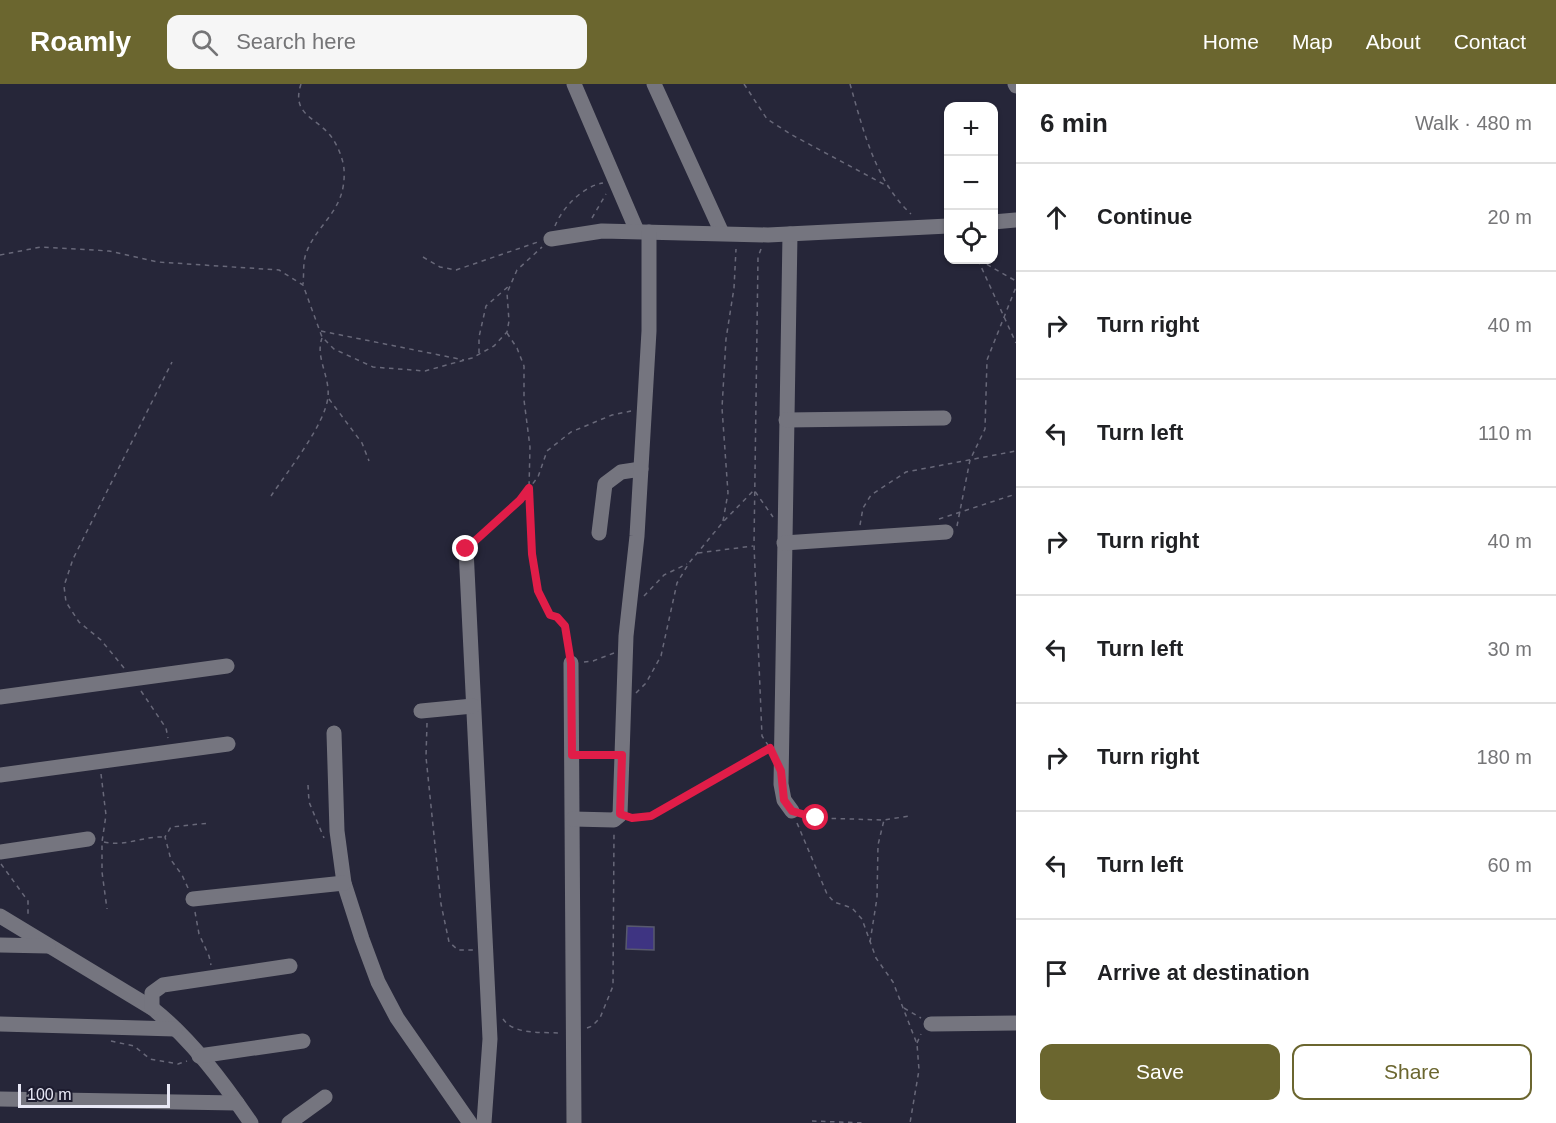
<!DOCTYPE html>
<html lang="en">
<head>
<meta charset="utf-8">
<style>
	body { margin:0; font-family:Helvetica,sans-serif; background:#f6f6f6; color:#202124 }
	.controls { position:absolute; right:18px; top:18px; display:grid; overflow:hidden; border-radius:12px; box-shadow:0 2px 4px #0004 }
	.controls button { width:54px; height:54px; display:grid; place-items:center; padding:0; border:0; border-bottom:2px solid #e0e0e0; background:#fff; color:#202124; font:30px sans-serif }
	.scale { position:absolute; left:18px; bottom:15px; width:152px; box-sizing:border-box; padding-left:6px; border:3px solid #e8e8f6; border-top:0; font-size:16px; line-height:21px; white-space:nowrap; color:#e8e8f6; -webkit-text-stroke:4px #1d1c2f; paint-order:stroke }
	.stop { position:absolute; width:18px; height:18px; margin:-14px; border:4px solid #e11d48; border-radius:50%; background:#fff }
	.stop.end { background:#e11d48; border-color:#fff; box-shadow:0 2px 6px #0008 }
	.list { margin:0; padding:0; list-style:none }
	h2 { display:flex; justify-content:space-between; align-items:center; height:78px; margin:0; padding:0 24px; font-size:26px }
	h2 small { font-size:20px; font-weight:400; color:#757577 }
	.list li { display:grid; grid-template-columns:39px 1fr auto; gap:18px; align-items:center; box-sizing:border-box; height:108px; padding:0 24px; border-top:2px solid #e0e0e0 }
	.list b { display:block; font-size:22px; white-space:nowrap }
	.list em { font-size:20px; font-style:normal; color:#757577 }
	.actions { display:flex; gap:12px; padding:18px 24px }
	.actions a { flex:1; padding:14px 0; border:2px solid #6b662f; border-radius:12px; text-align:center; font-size:21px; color:#6b662f }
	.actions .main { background:#6b662f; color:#fff }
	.icon { flex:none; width:33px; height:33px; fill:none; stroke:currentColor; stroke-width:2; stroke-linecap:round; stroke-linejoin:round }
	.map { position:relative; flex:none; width:1016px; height:1039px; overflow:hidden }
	header { display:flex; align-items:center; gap:36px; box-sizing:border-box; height:84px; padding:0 30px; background:#6b662f; color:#fff }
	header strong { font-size:28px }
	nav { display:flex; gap:33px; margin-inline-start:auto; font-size:21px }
	.search { width:420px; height:54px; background:#f6f6f6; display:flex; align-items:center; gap:15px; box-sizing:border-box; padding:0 21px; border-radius:12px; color:#757577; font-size:22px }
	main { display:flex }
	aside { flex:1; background:#fff }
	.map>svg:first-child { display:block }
	.building { fill:#3e3482; stroke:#58596e; stroke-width:1.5 }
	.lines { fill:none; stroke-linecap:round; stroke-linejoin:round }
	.path { stroke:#686879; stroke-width:1.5; stroke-dasharray:4.5 4.5; stroke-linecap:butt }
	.minor { stroke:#75757f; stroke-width:15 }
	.route { stroke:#e11d48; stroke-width:8 }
</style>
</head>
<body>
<header>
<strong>Roamly</strong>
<div class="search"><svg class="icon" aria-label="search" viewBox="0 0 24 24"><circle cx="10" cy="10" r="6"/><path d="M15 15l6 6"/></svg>Search here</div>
<nav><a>Home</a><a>Map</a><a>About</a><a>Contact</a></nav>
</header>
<main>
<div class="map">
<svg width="1016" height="1039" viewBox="0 0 1016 1039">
	<rect width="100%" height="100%" fill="#262639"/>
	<!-- building -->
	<polygon class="building" points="627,842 654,843 654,866 626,865"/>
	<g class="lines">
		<!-- path -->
		<g class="path">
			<path d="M301 0C291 30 315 33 330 51 337 60 343 74 344 85 347 129 314 140 305 173 303 181 304 191 303 200"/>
			<polyline points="744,0 767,35 792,51 889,103"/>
			<path d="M850 0C863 45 875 97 911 130"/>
			<polyline points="592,134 606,110"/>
			<path d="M555 142C562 124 583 102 603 99"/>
			<polyline points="761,165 758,173 754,461 762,652 768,661"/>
			<polyline points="0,171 41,163 109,167 158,178 279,186 303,201 322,253 334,265 373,283 425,287 472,274 494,262 507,248 509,237 507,209 517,186 542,163"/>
			<polyline points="423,173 440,183 456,186 538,158"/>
			<polyline points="978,176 1016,259"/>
			<polyline points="979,176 1016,197"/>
			<polyline points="321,247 464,276"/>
			<path d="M507 249 517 264 524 282V316L530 363 529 404 532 470 538 507 550 531C567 536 566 552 569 566"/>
			<polyline points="479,269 479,253 486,222 510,201"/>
			<polyline points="329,315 362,359 369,377"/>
			<path d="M271 412C287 388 325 341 328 313 330 292 315 273 322 254"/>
			<polyline points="939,435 1016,410"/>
			<polyline points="723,437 728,409 722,324 726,255 734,204 736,165"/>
			<polyline points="860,441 863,424 871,411 906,388 1016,367"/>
			<polyline points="957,442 970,376 985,345 987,276 1016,203"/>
			<polyline points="475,456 520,416 538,393 547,367 571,348 612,331 631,327"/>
			<polyline points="698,469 753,462"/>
			<polyline points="644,512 664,491 687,480"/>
			<polyline points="584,578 593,577 614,569"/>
			<polyline points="124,584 101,556 79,538 66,518 64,502 73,475 172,278"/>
			<polyline points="141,607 166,644 168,654"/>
			<polyline points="636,609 646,599 661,572 677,499 689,479 723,438 754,406 773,433"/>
			<polyline points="427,639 426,673 441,820 449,858 458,866 473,866"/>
			<polyline points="585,671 610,671"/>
			<polyline points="101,690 106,731 102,758 102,788 107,825"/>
			<polyline points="308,701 309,718 324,754"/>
			<polyline points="805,731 816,734 884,736 909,732"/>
			<polyline points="632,734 651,732 768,665"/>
			<polyline points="797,739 827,810 834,818 852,824 862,835 876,874 893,898 917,960 919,986 910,1039"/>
			<path d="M104 758C125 763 143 752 164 753"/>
			<polyline points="1,780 28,817 28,832"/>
			<polyline points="188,804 182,791 171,776 165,753 171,743 210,739"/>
			<polyline points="195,828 199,850 209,872 211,881"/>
			<polyline points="870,858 877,814 878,761 884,736"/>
			<polyline points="904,924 921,934"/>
			<path d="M503 935C514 951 542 948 560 949"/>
			<polyline points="587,944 592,942 600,934 613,902 614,748"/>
			<polyline points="111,957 134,962 150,975 178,980 187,977"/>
			<polyline points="917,959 921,950"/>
			<polyline points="812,1037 865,1039"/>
		</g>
		<!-- minor -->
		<g class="minor">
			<polyline points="574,0 637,147"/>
			<polyline points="654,0 722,149"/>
			<polyline points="1015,0 1016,2"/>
			<polyline points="993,138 1016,136"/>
			<polyline points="790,150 781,700 784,716 792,727"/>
			<polyline points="551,155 602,147 768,151 948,142"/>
			<polyline points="786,336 944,334"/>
			<polyline points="599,449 605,400 621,388 641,385"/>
			<polyline points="784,459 946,448"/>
			<polyline points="466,465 490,955 484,1039"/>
			<polyline points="571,579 574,1039"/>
			<polyline points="0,613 227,582"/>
			<polyline points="421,627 473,622"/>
			<polyline points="334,649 337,747 344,799 362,855 378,898 397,934 470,1039"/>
			<polyline points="0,691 228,660"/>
			<polyline points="573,735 614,736 620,731 626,552 637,452 649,247 649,148"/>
			<polyline points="0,768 88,755"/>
			<polyline points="193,815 344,799"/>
			<path d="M0 832 152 924C191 955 223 998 251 1039"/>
			<polyline points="0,861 48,862"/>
			<polyline points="152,924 152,909 163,901 290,882"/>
			<polyline points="0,940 175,945"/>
			<polyline points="931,940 1016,939"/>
			<polyline points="199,972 303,957"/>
			<polyline points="0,1015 237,1019"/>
			<polyline points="289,1039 325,1013"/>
		</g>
	</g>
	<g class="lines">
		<!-- route -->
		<polyline class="route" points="466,465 520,416 529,404 532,470 538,507 550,531 557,533 565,542 571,579 572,671 622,671 620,730 632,734 651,732 770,664 781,687 784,716 792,727 816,734"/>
	</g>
</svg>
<div class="controls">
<button>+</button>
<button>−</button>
<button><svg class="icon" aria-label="locate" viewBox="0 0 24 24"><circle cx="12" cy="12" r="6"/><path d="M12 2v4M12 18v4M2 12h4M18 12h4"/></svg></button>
</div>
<div class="scale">100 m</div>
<div class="stop" style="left:816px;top:734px"></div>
<div class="stop end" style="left:466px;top:465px"></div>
</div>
<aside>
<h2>6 min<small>Walk · 480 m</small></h2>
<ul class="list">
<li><svg class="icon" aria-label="ahead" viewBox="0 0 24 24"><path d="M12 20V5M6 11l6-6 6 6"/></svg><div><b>Continue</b></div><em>20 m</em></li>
<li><svg class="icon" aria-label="right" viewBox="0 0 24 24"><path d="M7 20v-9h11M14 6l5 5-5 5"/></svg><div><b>Turn right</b></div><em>40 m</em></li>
<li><svg class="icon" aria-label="left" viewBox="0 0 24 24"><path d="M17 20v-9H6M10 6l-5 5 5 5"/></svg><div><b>Turn left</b></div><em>110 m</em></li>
<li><svg class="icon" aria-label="right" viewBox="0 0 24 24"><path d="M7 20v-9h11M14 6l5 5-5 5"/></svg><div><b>Turn right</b></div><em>40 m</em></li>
<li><svg class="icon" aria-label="left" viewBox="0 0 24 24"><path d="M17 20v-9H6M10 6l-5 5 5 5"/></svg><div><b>Turn left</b></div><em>30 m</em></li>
<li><svg class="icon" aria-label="right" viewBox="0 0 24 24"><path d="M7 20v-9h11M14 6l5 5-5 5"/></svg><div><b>Turn right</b></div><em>180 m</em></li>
<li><svg class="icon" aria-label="left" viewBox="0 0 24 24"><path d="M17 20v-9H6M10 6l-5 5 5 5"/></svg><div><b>Turn left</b></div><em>60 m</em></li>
<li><svg class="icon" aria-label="arrive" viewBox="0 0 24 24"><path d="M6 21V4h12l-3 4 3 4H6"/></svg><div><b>Arrive at destination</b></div></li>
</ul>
<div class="actions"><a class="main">Save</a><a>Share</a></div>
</aside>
</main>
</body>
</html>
